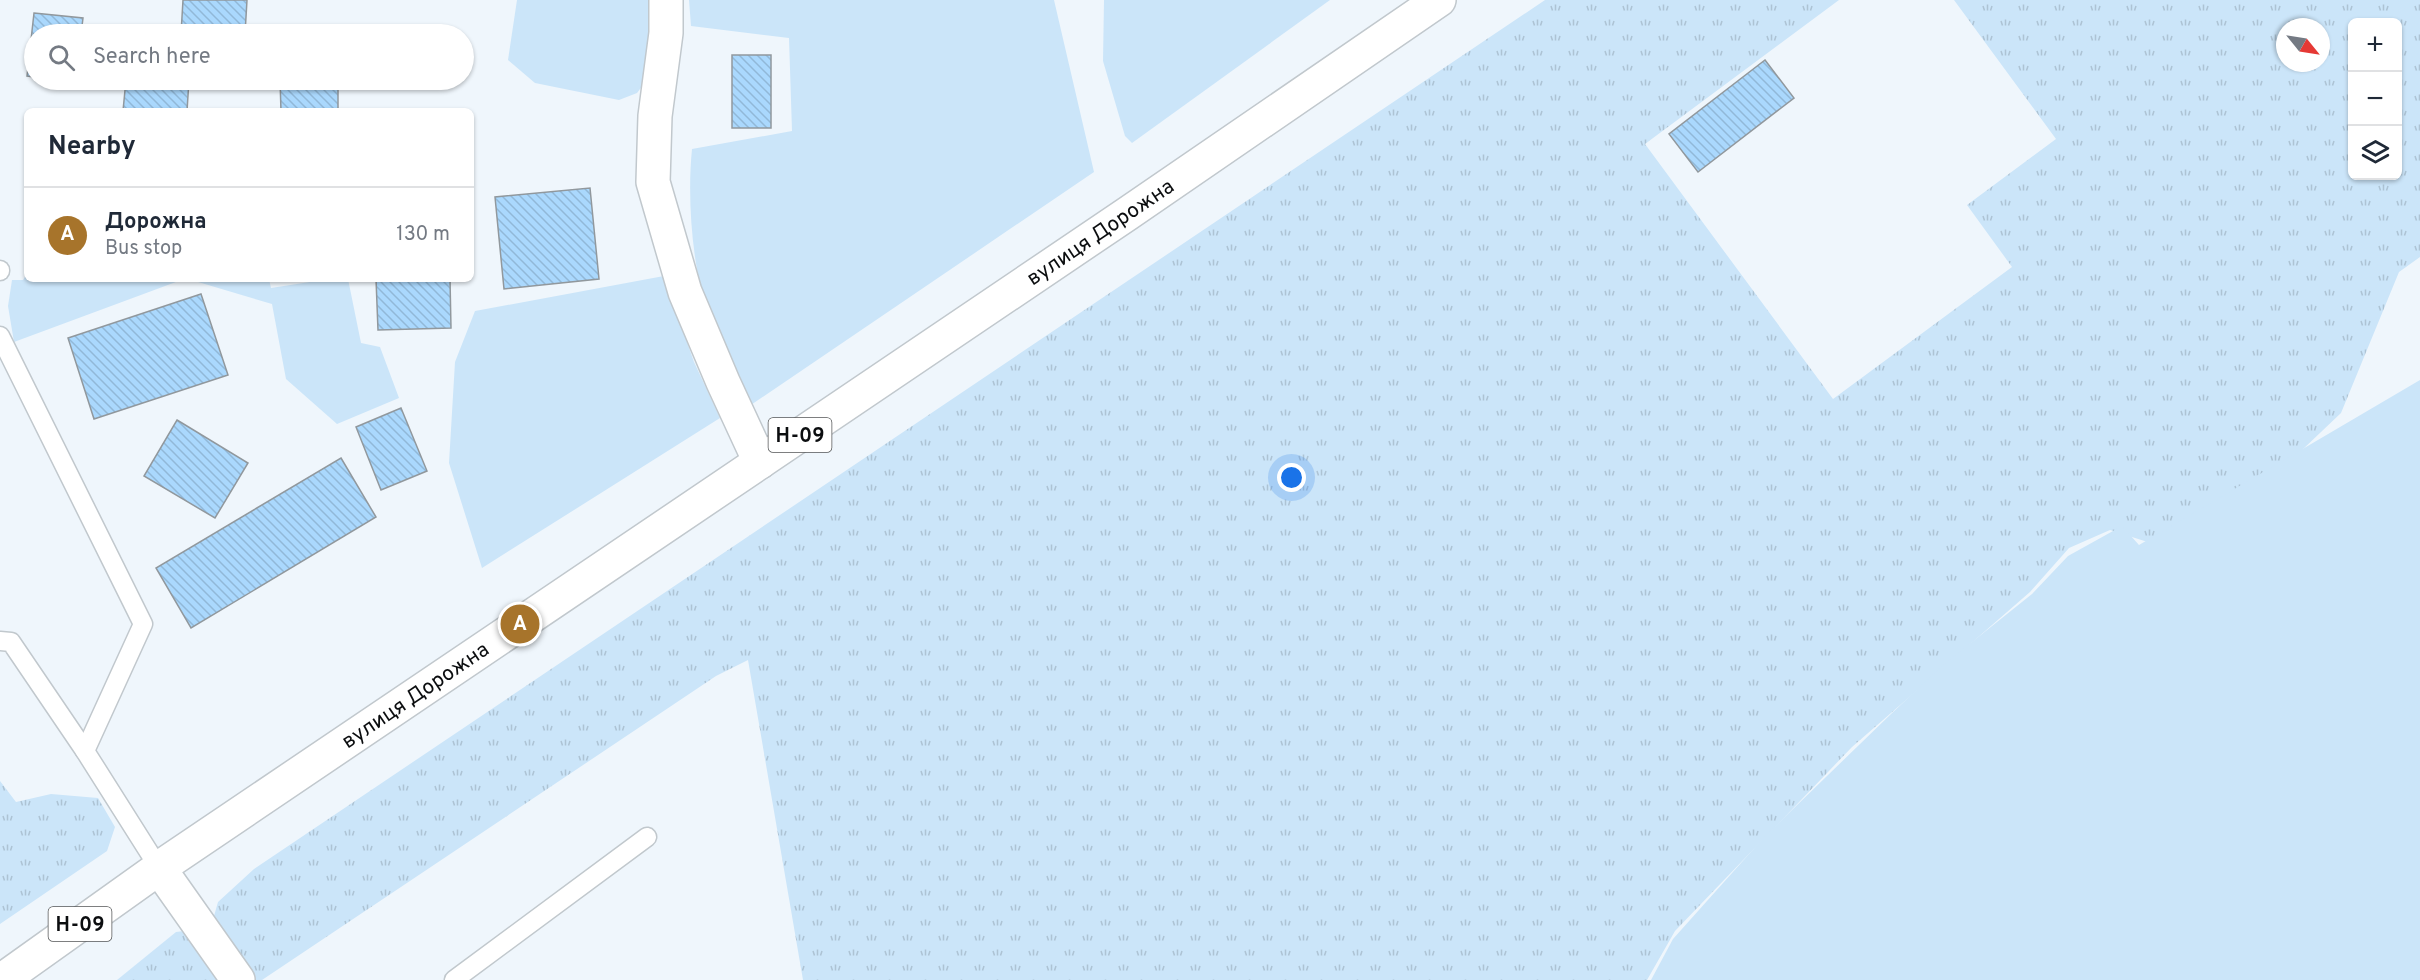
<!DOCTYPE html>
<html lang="en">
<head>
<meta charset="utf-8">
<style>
	body { margin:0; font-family:Overpass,sans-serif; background:#f6f6f7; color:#1f2937 }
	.controls { position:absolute; right:18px; top:18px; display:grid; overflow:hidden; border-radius:9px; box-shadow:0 2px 4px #0004 }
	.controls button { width:54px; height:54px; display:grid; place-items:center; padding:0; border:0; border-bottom:2px solid #e0e1e3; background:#fff; color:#1f2937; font:30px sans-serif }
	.compass { position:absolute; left:2276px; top:18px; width:54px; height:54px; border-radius:50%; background:#fff; box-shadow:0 2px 4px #0004; rotate:120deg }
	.you { position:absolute; left:1292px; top:478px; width:21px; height:21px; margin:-15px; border:4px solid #fff; border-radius:50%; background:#1a73e8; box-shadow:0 0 0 9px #1a73e833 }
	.badge { display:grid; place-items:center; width:39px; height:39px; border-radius:50%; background:#a7742b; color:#fff; font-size:20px; font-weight:700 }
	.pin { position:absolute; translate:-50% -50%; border:3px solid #fff; box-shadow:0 2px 6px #0006 }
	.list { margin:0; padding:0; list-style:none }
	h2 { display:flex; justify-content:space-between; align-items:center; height:78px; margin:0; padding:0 24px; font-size:26px }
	h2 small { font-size:20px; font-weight:400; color:#747a83 }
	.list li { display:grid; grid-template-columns:39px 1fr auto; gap:18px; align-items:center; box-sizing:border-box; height:96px; padding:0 24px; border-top:2px solid #e0e1e3 }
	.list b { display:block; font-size:22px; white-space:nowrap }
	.list p { margin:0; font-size:20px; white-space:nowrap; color:#747a83 }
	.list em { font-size:20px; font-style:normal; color:#747a83 }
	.icon { flex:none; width:33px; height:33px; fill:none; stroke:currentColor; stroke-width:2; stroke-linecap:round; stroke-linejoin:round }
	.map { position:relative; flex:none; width:2420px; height:980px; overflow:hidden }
	.search { position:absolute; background:#fff; box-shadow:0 2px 4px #0004; left:24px; top:24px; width:450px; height:66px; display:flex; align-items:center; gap:15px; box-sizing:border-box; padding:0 21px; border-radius:33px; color:#747a83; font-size:22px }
	.panel { position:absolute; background:#fff; box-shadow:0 2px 4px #0004; left:24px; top:108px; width:450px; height:174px; border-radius:9px }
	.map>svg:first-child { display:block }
	.grass { fill:url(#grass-tufts); fill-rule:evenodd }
	.garden { fill:#cbe5f9 }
	.building { fill:url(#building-back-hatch); stroke:#91989d; stroke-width:1.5 }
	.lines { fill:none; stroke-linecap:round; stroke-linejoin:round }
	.service-casing { stroke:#c1c8cd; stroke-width:21 }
	.minor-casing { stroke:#c1c8cd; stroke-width:36 }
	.primary-casing { stroke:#c1c8cd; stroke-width:36 }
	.service { stroke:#fff; stroke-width:18 }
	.minor { stroke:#fff; stroke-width:33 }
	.primary { stroke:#fff; stroke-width:33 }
	.labels { text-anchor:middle; stroke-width:4.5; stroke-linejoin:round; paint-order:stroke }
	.shield { fill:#fff; stroke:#545657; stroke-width:1.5 }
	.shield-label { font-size:20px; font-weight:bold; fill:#0b0d0f }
	.street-label { font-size:21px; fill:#0b0d0f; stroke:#fff }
</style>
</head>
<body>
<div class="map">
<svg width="2420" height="980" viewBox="0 0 2420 980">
	<defs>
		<pattern id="grass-tufts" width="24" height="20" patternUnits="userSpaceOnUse" patternTransform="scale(1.5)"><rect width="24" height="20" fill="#cbe5f9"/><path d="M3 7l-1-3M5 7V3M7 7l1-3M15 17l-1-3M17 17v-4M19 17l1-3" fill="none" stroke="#adc3d4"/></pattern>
		<pattern id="building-back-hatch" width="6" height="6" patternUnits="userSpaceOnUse" patternTransform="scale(1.5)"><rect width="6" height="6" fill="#aad8fd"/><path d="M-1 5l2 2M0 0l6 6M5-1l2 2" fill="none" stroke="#91b8d8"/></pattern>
	</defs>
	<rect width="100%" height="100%" fill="#eff6fc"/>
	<!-- grass -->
	<g class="grass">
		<path d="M1545 0H1839L1645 144 1833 399 2012 267 1967 205 2056 139 1954 0H2420V257L2399 272 2341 413 2258 492 2157 545 2110 530 2069 548 2030 592 1852 747 1675 931 1647 980H803L748 660 716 676 262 980H245L246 973 214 916 218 902 254 869ZM2352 22H2398V176H2352ZM2285 27H2321V63H2285Z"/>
		<polygon points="0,781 16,802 51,794 98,798 115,827 107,851 0,924"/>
		<polygon points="184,931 219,980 117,980 176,932"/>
	</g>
	<!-- garden -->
	<g class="garden">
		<polygon points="517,0 654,0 646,81 637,93 619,100 535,83 508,60"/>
		<path d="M689 0H1054L1094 172 745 409C733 377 719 346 708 314 692 266 687 199 692 149L792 131 789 38 691 26Z"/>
		<polygon points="1104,0 1330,0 1132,143 1125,136 1103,61"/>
		<polygon points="27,274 27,279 184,279 14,342 8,306 12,280 23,280"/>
		<polygon points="664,276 694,362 720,418 482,568 449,463 455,362 475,311"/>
		<polygon points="188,279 269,279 271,288 329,279 348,279 361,343 380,347 399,398 337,424 286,379 272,304"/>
		<polygon points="2420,380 2420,980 1651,980 1673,939 1766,835 1891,714 1942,666 2032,594 2068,556 2122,526 2139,545"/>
	</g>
	<!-- building -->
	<g class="building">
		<polygon points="183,0 247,0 245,34 181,34"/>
		<polygon points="34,13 83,18 81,34 34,34 34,77 27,76"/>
		<rect x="732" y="55" width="39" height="73"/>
		<polygon points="1765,60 1794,98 1698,172 1669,134"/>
		<polygon points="126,80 189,80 187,111 123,111"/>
		<polygon points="280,80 338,80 338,111 281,111"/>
		<polygon points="590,188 599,279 504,289 495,197"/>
		<polygon points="376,279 450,279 451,328 378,330"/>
		<polygon points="201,294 228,375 94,419 68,338"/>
		<polygon points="401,408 427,471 381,490 356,427"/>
		<polygon points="177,420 248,463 215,518 144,476"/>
		<polygon points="341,458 376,517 191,628 156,568"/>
	</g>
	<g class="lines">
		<!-- service casing -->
		<g class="service-casing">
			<g id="service">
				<polyline points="0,271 0,270"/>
				<polyline points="0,336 143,624 85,751"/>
				<polyline points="0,641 11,642 85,751 159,868"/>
				<polyline points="454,980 647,837"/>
			</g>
		</g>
		<!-- minor casing -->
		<g class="minor-casing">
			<g id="minor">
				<polyline points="666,0 666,33 655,116 653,182 685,292 723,382 760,462"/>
				<polyline points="159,868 238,980"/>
			</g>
		</g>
		<!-- primary casing -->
		<g class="primary-casing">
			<polyline id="primary" points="2,980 159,868 1127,214 1439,0"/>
		</g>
		<!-- service -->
		<use href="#service" class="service"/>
		<!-- minor -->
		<use href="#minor" class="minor"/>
		<!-- primary -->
		<use href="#primary" class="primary"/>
	</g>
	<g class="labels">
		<!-- shield labels -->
		<g class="shield">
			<rect x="768.5" y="418" width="63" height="34" rx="4.5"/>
			<rect x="48.5" y="907" width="63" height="34" rx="4.5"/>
		</g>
		<g class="shield-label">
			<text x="800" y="442">Н-09</text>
			<text x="80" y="931">Н-09</text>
		</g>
		<!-- street labels -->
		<g class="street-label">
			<text transform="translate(1100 232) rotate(-34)" y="7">вулиця Дорожна</text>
			<text transform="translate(415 695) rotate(-34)" y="7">вулиця Дорожна</text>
		</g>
	</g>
</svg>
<div class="controls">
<button>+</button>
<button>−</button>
<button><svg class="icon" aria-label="layers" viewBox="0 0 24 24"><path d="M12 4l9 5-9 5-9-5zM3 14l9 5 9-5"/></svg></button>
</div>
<svg class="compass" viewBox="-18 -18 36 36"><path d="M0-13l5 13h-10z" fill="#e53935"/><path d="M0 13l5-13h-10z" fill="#747a83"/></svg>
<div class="you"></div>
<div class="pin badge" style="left:520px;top:624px">A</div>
<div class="search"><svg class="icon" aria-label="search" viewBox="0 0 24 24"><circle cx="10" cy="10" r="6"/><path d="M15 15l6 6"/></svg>Search here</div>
<section class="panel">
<h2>Nearby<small></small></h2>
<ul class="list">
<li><span class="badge">A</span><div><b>Дорожна</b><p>Bus stop</p></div><em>130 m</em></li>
</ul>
</section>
</div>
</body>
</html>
